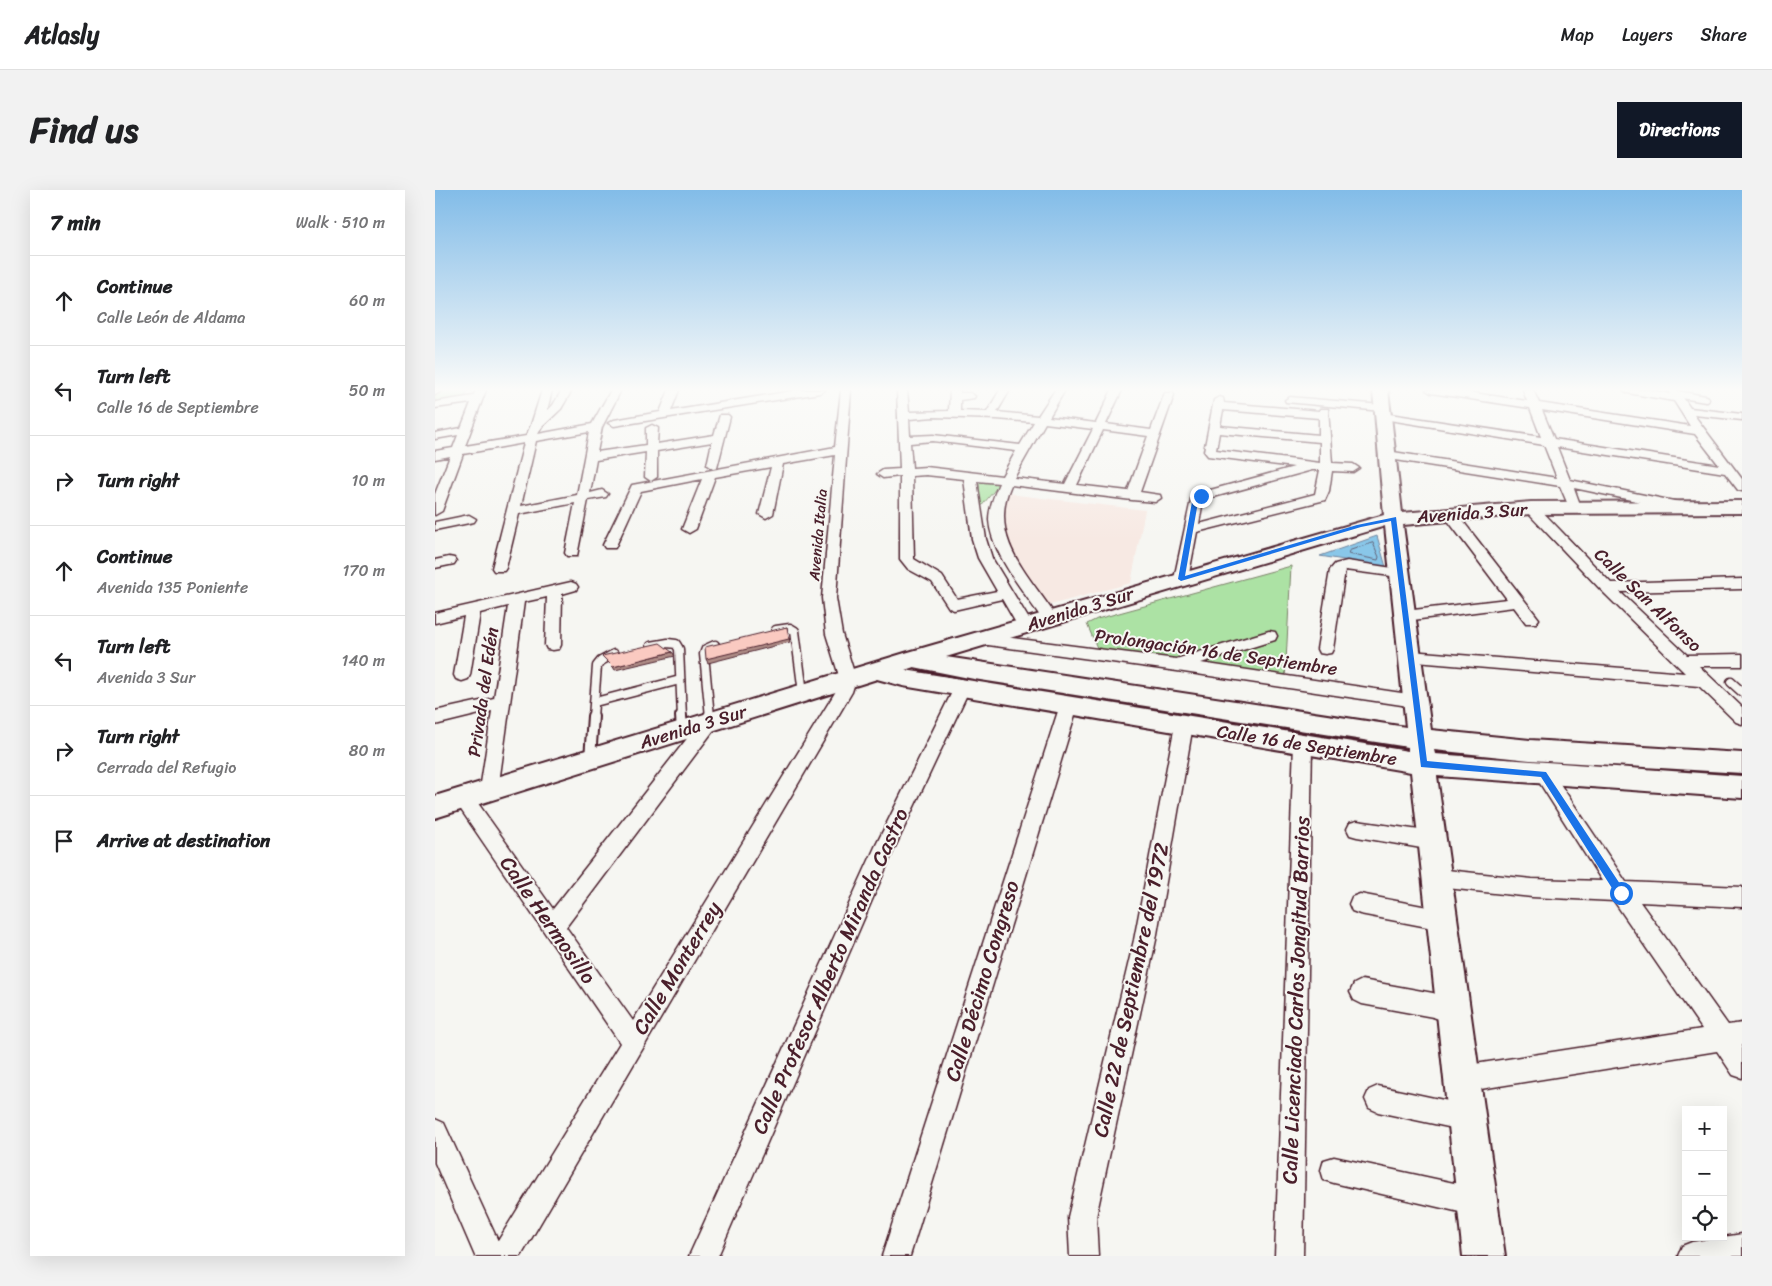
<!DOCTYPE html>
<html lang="en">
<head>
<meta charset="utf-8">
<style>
	body { margin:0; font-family:Sriracha,sans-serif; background:#f2f2f2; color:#202124 }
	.controls { position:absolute; right:15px; bottom:15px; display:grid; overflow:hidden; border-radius:0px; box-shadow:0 5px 20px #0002 }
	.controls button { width:45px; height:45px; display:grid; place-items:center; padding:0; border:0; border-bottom:1px solid #e0e0e0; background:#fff; color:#202124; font:25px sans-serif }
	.stop { position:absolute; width:15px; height:15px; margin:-11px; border:4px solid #1a73e8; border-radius:50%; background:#fff }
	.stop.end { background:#1a73e8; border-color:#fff; box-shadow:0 1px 5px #0008 }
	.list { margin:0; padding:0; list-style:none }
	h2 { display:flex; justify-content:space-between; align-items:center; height:65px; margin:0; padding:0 20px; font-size:21px }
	h2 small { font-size:16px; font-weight:400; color:#757577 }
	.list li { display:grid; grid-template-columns:32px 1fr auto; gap:15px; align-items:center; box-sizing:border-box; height:90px; padding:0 20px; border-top:1px solid #e0e0e0 }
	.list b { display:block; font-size:19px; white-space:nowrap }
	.list p { margin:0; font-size:16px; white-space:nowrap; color:#757577 }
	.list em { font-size:16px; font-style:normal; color:#757577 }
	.icon { flex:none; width:28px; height:28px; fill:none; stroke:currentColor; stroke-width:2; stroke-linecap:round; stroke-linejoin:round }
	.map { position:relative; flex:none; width:1307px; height:1066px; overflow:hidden; border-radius:0px }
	header { display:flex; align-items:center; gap:30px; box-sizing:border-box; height:70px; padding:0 25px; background:#fff; border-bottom:1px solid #e0e0e0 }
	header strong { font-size:24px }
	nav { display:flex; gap:28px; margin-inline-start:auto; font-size:18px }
	.intro { display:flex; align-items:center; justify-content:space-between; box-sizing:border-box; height:120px; padding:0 30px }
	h1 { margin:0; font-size:35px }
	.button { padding:12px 22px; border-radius:0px; background:#111827; color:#fff; font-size:18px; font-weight:700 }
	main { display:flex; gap:30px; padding:0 30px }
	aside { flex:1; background:#fff; border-radius:0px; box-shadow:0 5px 20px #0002 }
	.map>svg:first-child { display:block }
	.built { fill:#f7e9e3 }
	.green { fill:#ace2a4; stroke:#7b8068 }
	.water { fill:#89c7e9; stroke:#70849d }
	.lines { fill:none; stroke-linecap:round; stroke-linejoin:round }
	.shore { stroke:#636277; stroke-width:1 }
	.lane-far2-casing { stroke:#4a1f2b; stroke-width:9 }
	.lane-far1-casing { stroke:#4a1f2b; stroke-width:11 }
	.lane-casing { stroke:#4a1f2b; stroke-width:14 }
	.street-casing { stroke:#4a1f2b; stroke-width:3 }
	.secondary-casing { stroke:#4a1f2b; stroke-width:4 }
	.lane-far2 { stroke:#f6f6f2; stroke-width:6 }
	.lane-far1 { stroke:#f6f6f2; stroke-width:8 }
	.lane { stroke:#f6f6f2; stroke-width:10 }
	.street { fill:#f6f6f2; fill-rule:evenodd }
	.secondary { fill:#f6f6f2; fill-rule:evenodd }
	.shaded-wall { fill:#af8d87; stroke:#4a1f2b }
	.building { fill:#facac1; stroke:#4a1f2b }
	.route { fill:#1a73e8 }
	.labels { text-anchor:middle; stroke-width:4; stroke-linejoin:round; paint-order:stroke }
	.far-street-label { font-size:15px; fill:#4a1f2b; stroke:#f6f6f2 }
	.street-label { font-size:18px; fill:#4a1f2b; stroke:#f6f6f2 }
	.near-street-label { font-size:21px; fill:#4a1f2b; stroke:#f6f6f2 }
</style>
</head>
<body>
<header>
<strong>Atlasly</strong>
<nav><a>Map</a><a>Layers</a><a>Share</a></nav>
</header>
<div class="intro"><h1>Find us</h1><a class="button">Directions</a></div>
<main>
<aside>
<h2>7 min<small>Walk · 510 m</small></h2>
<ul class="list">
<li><svg class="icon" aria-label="ahead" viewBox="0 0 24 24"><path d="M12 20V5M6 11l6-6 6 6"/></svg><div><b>Continue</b><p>Calle León de Aldama</p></div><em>60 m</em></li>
<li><svg class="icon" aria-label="left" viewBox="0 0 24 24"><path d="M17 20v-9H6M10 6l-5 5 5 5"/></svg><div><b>Turn left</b><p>Calle 16 de Septiembre</p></div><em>50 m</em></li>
<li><svg class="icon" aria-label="right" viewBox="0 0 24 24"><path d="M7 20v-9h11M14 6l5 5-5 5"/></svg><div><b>Turn right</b></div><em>10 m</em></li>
<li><svg class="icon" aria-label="ahead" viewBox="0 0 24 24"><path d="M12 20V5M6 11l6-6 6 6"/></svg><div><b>Continue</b><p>Avenida 135 Poniente</p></div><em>170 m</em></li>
<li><svg class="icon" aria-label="left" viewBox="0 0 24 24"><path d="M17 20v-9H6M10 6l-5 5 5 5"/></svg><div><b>Turn left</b><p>Avenida 3 Sur</p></div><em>140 m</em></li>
<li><svg class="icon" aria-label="right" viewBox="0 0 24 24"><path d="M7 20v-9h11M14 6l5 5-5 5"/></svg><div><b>Turn right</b><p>Cerrada del Refugio</p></div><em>80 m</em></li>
<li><svg class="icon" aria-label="arrive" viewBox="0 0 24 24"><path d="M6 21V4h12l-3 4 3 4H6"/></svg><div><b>Arrive at destination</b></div></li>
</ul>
</aside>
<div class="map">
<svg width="1307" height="1066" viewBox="0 0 1307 1066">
	<rect width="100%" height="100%" fill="#f6f6f2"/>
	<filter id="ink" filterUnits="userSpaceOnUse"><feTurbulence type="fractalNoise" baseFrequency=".02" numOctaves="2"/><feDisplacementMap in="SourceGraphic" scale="10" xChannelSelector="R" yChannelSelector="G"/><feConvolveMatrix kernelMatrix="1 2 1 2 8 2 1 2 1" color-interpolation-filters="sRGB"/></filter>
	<g filter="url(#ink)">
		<!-- built -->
		<polygon class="built" points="568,300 582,305 710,320 696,393 608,417 563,338"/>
		<!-- green -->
		<g class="green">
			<polygon points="6,200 33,200 29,208 0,212 0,204"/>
			<polygon points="544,289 566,292 545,318"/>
			<polygon points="856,376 850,491 665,465 652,434 662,429"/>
		</g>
		<!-- water -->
		<polygon class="water" points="942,346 951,377 885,366"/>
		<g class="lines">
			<!-- shore -->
			<polygon class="shore" points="938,353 944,367 943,370 913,364 914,361"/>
			<!-- lane-far2 casing -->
			<g class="lane-far2-casing">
				<polyline id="lane-far2" points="1241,204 1271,209"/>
			</g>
			<!-- lane-far1 casing -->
			<g class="lane-far1-casing">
				<g id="lane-far1">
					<polyline points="341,440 355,438 360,441 368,503"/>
					<polyline points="216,456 233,453 241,454 244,459 247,527"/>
					<polyline points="1296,492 1307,502"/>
					<polyline points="160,512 245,490"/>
					<polyline points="158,527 162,476 166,471 179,464"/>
					<polyline points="275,527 269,464 271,459 280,455"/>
				</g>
			</g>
			<!-- lane casing -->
			<g class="lane-casing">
				<g id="lane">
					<polyline points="246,526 247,540"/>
					<polyline points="274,526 275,532"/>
					<polyline points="155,569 158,526"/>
				</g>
			</g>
			<!-- street casing -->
			<g class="street-casing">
				<g id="street">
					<polygon points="0,200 8,200 0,205"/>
					<path d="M41 200H51L30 256 91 246 96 235 107 200H117L112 221 118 215 127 200H137L126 219 107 237 103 244 157 234 176 200H186L167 237 162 262 211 255V238L217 235 223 238 222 254 279 245 285 225H293L295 227 282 278 278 279 272 275 277 252 222 261V287L216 291 210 287 211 262 161 270 155 303 167 300 173 304 171 307 153 310 142 366H132L130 363 140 313 84 324 71 378 69 381H59L57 378 89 253 28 264 7 321 0 325V304L15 266 0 269V261L18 258 23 245 0 249V243L26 238 36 213 0 218V212L38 206ZM154 242 142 305 86 316 101 251Z"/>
					<polygon points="234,200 244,200 236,221 363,200 390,200 385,203 179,236 173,233 179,230 225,222"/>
					<polygon points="406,200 416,200 401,408 407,444 421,489 417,502 86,1066 40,1066 0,973 0,929 9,933 63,1051 185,853 18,608 21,602 28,600 35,602 118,719 269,527 275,525 281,527 284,532 281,537 131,737 198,831 401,501 405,489 391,444 387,408 400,265 348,274 338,324 331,328 324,324 336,277 280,287 261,339 254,343 247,339 267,289 206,301 180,358 170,358 168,355 197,295 400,257"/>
					<path d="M462 200H472L474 222 514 221 515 200H525V203H535L540 206 539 208 525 210V221L552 222 565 200H575L562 222 603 226 620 200H630L614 227 661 233 677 200H687L671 234 716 240 729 205 730 203H738L739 205 705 302 725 305 726 308 720 312 697 310 576 295C552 348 595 386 622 428L619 432H609C591 404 556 364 554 330 554 318 559 305 564 293L542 291 551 349 557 368 598 436 595 440 590 441 585 440 567 409 519 420 514 418 497 392 473 379 465 369V286L448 288 442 284 448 280 465 279ZM499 227 562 229 599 232 585 255 498 245 475 246 474 229ZM610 233 658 239 630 294 579 288ZM668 240 713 246 693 301 642 295ZM498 251 581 261 567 286 491 277 477 278 475 253ZM491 285 529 289 537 349 543 368 562 401 522 409 507 386 479 369 477 286Z"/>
					<path d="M991 200H1019L1092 211 1088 200H1098L1104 213 1255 236 1239 211 1193 203 1188 200H1215L1235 204 1233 200H1243L1255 218 1307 224V230L1259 225 1307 289V301L1303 300 1290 283 1122 257 1135 290 1244 312 1250 316 1244 320 1139 298 1146 317 1140 321 1134 317 1125 296 948 268 946 265 952 261 1122 288 1109 255 948 229 942 226 948 223 1106 247 1095 218 996 203ZM1107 220 1260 244 1284 275 1119 249Z"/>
					<path d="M784 207 788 208 789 213 884 221 885 219H893L897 273 918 274 924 278 918 282 897 281 894 301 890 310 762 342 753 389 751 392H741L739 389 757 305 859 277 773 266 769 261 779 210ZM788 220 884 228V245L785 236ZM784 243 885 252V273L781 260ZM877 280H885L880 304 764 334 768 310Z"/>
					<polygon points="855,207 947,215 952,218 947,221 851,212 850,210"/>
					<polygon points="1096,314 1101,315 1176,393 1307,389 1307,399 1185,402 1252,465 1307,464 1307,476 1264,476 1307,517 1307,534 1301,532 1264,496 969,471 967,467 969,463 975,461 1250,483 1167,401 1091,321 1090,318"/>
					<polygon points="1015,320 1020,321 1104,429 1101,433 1091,433 1079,417 970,431 965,430 962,426 965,422 970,421 1072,409 1008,324"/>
					<polygon points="34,325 41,329 39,332 0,340 0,332"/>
					<polygon points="14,367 19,368 21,371 19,374 0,378 0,370"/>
					<polygon points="912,371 964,379 969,380 971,383 969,386 964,387 910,380 898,459 896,463 890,464 884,463 882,459 895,380 900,374"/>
					<polygon points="136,392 141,394 143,397 141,400 127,404 126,455 124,459 118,460 112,459 110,455 112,407 89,412 63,600 61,605 54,608 47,605 45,600 57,521 0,535 0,521 59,508 73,416 45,423 35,485 33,489 27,491 21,489 19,485 29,426 0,433 0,423"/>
					<polygon points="834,441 840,442 842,446 840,450 766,473 980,505 986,507 989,511 986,515 980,517 742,481 546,454 540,453 538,449 540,445 546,444 741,469"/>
					<polygon points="527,492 533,494 535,498 460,657 283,1066 254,1066 440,657 519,498 521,494"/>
					<polygon points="634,509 640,511 643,515 475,1066 447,1066 625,515 628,511"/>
					<polygon points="749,528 755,530 758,535 721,750 661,1027 663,1066 635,1066 633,1027 699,750 740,535 743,530"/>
					<polygon points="868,547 874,549 877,554 868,1066 840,1066 859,554 862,549"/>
					<polygon points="1108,577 1115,579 1191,692 1307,697 1307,717 1205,712 1293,835 1307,833 1307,888 1298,885 1282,861 1027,902 1018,898 1014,889 1018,880 1027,876 1267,839 1179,711 1097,707 1002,697 995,695 992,688 995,681 1002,679 1097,689 1167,691 1099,584 1101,579"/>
					<polygon points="922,631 998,642 1005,645 1008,651 1005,657 998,660 922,647 915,645 912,639 915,633"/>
					<polygon points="925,704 1008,720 1016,723 1019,730 1016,737 1008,740 925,724 917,721 914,714 917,707"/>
					<polygon points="927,790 998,803 1027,814 1031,822 1027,830 1019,834 998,827 927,814 919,810 915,802 919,794"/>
					<polygon points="943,896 1032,915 1041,919 1045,928 1041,937 1032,941 943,922 934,918 930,909 934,900"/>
					<polygon points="899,967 1042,998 1052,1002 1056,1012 1052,1022 1042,1026 899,993 889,990 886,980 889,970"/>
					<polygon points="1307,1044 1307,1066 1243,1066 1247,1056 1257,1052"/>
				</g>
			</g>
			<!-- secondary casing -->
			<g class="secondary-casing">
				<path id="secondary" d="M938 200H953L967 323 1096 312 1307 311V323L1096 324 968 335 996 540 1095 550 1307 563V583L1095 570 999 560 1000 564 1307 586V608L1002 586 1070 1066H1028L976 582 468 496 442 489 0 628V606L470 463 949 325ZM950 336 971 537 511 467 947 337ZM479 477 539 489 973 557V561L470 480Z"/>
			</g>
			<!-- lane-far2 -->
			<use href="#lane-far2" class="lane-far2"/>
			<!-- lane-far1 -->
			<use href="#lane-far1" class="lane-far1"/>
			<!-- lane -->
			<use href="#lane" class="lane"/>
			<!-- street -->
			<use href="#street" class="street"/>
			<!-- secondary -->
			<use href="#secondary" class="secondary"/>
		</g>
		<!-- shaded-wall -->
		<g class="shaded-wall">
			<polygon points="352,437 355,452 273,473 271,469"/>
			<polygon points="237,462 240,466 180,480 178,477"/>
		</g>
		<!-- building -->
		<g class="building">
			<polygon points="352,437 354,449 271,469 270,457"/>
			<polygon points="225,453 237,462 178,477 167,466"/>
		</g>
	</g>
	<!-- sky -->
	<linearGradient id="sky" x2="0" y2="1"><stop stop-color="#82bce8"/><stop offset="0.57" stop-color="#fbfbf9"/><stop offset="1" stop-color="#fbfbf9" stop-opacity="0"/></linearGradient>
	<rect width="1307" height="350" fill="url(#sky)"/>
	<!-- route -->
	<polygon class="route" points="764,304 769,306 763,312 750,386 922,335 961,327 992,571 1111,582 1189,700 1189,706 1182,706 1106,587 986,577 956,331 926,337 746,391 743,389 757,312"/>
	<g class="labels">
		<!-- far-street labels -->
		<g class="far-street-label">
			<text transform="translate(383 345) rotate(-85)" y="5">Avenida Italia</text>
		</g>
		<!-- street labels -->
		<g class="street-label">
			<text transform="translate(1037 323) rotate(-4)" y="6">Avenida 3 Sur</text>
			<text transform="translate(1213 410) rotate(44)" y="6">Calle San Alfonso</text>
			<text transform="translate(645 419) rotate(-17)" y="6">Avenida 3 Sur</text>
			<text transform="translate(781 462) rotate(8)" y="6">Prolongación 16 de Septiembre</text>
			<text transform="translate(48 502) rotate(-82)" y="6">Privada del Edén</text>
			<text transform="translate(258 537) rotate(-17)" y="6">Avenida 3 Sur</text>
			<text transform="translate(872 555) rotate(9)" y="6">Calle 16 de Septiembre</text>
		</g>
		<!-- near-street labels -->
		<g class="near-street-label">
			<text transform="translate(113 730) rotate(55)" y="7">Calle Hermosillo</text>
			<text transform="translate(242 778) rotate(-59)" y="7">Calle Monterrey</text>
			<text transform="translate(395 781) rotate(-66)" y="7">Calle Profesor Alberto Miranda Castro</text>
			<text transform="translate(547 791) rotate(-73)" y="7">Calle Décimo Congreso</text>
			<text transform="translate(696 800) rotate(-78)" y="7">Calle 22 de Septiembre del 1972</text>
			<text transform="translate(861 810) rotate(-88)" y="7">Calle Licenciado Carlos Jongitud Barrios</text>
		</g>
	</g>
</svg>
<div class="controls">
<button>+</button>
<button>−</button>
<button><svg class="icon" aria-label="locate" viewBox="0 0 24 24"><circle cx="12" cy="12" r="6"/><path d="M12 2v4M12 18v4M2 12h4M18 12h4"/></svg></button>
</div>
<div class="stop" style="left:1186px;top:703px"></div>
<div class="stop end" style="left:766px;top:306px"></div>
</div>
</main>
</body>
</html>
